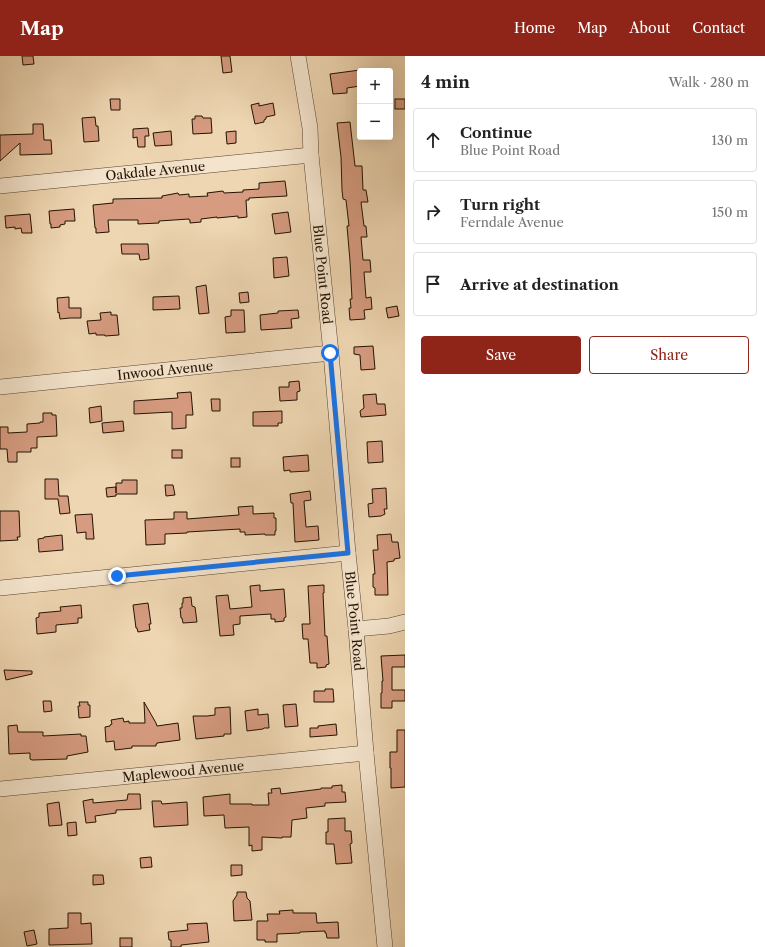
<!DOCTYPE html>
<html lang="en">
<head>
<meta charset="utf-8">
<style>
	body { margin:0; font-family:"Libre Caslon Text",serif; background:#f6f6f6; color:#222 }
	.controls { position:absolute; right:12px; top:12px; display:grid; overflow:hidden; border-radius:4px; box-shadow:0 4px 16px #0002 }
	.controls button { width:36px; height:36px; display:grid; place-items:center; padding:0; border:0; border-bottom:1px solid #e0e0e0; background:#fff; color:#222; font:20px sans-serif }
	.stop { position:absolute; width:12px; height:12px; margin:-9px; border:3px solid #1a73e8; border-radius:50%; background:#fff }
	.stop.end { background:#1a73e8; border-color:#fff; box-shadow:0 1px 4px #0008 }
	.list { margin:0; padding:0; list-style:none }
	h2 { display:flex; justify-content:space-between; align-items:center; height:52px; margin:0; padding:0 16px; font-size:17px }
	h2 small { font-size:13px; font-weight:400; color:#767676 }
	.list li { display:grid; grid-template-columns:26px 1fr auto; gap:12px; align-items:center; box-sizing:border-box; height:64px; margin:0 8px 8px; padding:0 8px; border:1px solid #e0e0e0; border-radius:4px }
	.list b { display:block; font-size:15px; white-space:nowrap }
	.list p { margin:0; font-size:13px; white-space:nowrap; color:#767676 }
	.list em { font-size:13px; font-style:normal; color:#767676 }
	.actions { display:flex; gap:8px; padding:12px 16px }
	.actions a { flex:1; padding:9px 0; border:1px solid #8f2418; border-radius:4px; text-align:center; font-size:14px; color:#8f2418 }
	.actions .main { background:#8f2418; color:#fff }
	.icon { flex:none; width:22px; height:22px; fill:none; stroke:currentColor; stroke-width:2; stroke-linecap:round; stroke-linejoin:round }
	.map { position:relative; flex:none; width:405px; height:891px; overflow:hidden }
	header { display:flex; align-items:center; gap:24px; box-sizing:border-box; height:56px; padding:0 20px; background:#8f2418; color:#fff }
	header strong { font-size:19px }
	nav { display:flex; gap:22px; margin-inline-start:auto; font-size:14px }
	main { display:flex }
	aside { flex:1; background:#fff }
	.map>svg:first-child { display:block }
	.building { fill:#d69b80; stroke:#231200 }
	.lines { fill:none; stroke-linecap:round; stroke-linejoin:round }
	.minor-casing { stroke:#56432c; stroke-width:16 }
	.minor { stroke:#f4e4cd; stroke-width:15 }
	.route { stroke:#1a73e8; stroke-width:5 }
	.labels { text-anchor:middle; stroke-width:3; stroke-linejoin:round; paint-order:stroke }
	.street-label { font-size:13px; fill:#231200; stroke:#f4e4cd }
</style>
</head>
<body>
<header>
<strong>Map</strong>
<nav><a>Home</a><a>Map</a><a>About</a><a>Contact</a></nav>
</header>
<main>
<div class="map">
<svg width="405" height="891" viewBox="0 0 405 891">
	<rect width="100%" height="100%" fill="#eed6b2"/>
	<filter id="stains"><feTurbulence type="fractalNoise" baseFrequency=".005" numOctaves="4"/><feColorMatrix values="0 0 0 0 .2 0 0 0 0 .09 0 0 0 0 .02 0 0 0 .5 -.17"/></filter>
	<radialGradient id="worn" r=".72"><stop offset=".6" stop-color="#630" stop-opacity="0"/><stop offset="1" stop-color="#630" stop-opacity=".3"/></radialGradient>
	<!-- building -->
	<g class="building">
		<polygon points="22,0 33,0 34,8 23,9"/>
		<polygon points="221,0 230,0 232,16 223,17"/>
		<polygon points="360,14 360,30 347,32 347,37 333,38 330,18"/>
		<polygon points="110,43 120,43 120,54 111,54"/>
		<rect x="395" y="43" width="10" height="10"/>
		<polygon points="259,47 259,50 273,47 275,59 266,61 266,63 264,64 264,66 255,68 251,49"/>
		<polygon points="195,60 202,60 203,62 211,62 212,77 193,78 192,63 195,63"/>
		<polygon points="95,61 96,70 98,70 99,85 84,86 82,62"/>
		<polygon points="350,66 355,110 362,110 363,134 366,134 368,146 361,146 364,170 366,170 367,181 361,181 363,204 370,204 371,216 364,216 366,242 371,241 372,253 364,254 365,263 350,264 349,252 351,252 350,243 352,243 350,205 347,170 349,170 346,144 343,143 342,134 341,101 337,67"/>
		<polygon points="33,68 43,68 44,84 51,84 52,98 20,99 20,87 0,105 0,79 33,78"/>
		<polygon points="148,72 149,80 145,80 145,91 138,91 137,81 133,82 133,73"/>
		<polygon points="171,75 172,89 155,90 153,77"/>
		<polygon points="236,75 236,87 227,88 226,76"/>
		<polygon points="285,125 287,140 249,142 249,144 246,144 247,161 238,162 238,160 217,162 217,161 201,163 201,166 190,167 190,164 189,164 189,163 159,165 159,167 138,168 138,164 108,164 109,176 96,177 96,172 95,172 93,149 113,147 113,143 162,142 162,140 178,137 179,139 189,138 189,141 208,140 207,137 223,135 224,137 243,136 243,134 259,133 259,127"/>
		<polygon points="74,153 75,165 65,165 65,168 60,169 60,171 51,172 51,168 50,168 49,155"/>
		<polygon points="288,156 291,176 275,178 272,158"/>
		<polygon points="30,158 32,177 22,177 21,172 15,173 15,171 6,172 5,160"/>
		<polygon points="121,188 148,188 149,203 140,204 139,198 122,198"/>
		<polygon points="287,201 289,220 274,222 273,202"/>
		<polygon points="206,229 209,257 199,258 196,231"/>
		<polygon points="248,236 249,246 240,247 239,237"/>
		<polygon points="179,240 180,253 153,254 153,241"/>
		<polygon points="69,241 69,252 81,252 81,262 70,262 60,263 59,256 58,257 57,242"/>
		<polygon points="397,250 399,260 388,262 386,252"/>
		<polygon points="231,254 244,254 245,276 226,277 225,261 231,260"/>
		<polygon points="298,254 299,262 291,263 292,272 261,274 260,259 278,257 278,255"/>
		<polygon points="111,256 111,259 117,259 119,279 105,280 105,279 96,279 96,277 89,278 87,265 101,264 100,257"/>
		<polygon points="373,290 375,313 361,314 360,299 354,298 354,291"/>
		<polygon points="299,325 300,335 297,336 297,344 280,345 279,331 289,331 289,326"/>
		<polygon points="191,336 193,359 186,359 186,372 172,373 172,356 134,358 134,345 178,342 177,337"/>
		<polygon points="376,338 377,348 385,348 386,359 361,361 360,355 364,352 363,339"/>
		<polygon points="211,343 220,343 220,355 212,355"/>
		<polygon points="101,350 102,365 90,367 89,352"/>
		<polygon points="282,355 282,367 278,367 278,370 253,370 253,356"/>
		<polygon points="43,357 52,357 52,359 56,359 57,380 37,381 37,392 31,392 31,396 17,396 17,406 8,406 7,393 0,393 0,371 8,371 8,377 27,376 27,368 40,367 40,366 43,366"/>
		<polygon points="123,365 124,375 103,377 102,367"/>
		<polygon points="382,385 383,406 368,407 367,386"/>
		<rect x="172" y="394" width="10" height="8"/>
		<polygon points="308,399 309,415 290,416 290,414 284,415 283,401"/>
		<rect x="231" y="402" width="9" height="9"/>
		<polygon points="45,423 58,423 59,440 68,440 70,457 60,458 58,443 45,443"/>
		<polygon points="122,424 137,424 137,438 116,438 116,440 107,441 106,432 116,431 116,437 116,427 122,427"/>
		<polygon points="165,429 173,429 175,439 166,440"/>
		<polygon points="386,432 387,453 384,453 385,458 381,460 369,461 368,448 373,447 372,433"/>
		<polygon points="310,435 311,444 304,445 306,471 318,470 319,484 295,486 293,447 291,447 290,438"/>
		<polygon points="253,450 253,458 274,457 274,462 276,462 276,475 275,475 275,479 265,479 265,478 245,479 245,476 240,476 240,473 187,476 187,477 165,478 165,488 146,489 145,464 174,463 174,456 187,456 187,463 239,459 238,451"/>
		<polygon points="0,455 19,455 20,481 17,481 18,484 0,485"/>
		<polygon points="92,458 94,483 86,483 86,476 77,477 75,459"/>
		<polygon points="391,478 392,486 398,486 400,502 394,503 394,505 387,506 388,539 375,539 375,532 373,531 373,518 375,518 373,494 378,494 377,479"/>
		<polygon points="62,479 63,494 39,496 38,483 44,482 44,481"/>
		<polygon points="260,529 260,535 284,533 286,561 284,562 284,565 275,566 275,563 271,563 271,558 240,560 240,568 233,569 234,579 220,580 216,540 228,539 230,553 252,551 250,530"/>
		<polygon points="324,529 324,537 323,537 325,580 327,580 329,608 326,609 326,611 317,612 317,607 310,607 308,583 303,583 302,568 310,568 308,530"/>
		<polygon points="191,541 192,550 195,551 197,566 183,567 182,562 181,562 180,552 182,552 182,547 183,547 183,542"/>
		<polygon points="148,547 151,568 149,568 150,574 138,576 137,572 136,572 133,549"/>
		<polygon points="81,549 82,562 78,562 78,567 56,569 56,576 37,578 36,562 39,561 39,557 61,555 60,551"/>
		<polygon points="405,599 405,611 392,611 392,634 405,634 405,645 392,645 392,652 381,652 381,637 382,637 382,625 383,625 381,600"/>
		<polygon points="4,614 32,615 32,618 6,624"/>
		<polygon points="325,633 333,633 334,646 314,646 314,635 325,635"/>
		<polygon points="43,645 51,645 52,655 44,656"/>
		<polygon points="79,646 88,646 88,649 90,649 90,661 79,662 78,650 80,650"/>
		<polygon points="144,646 156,667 157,670 178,667 180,684 157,687 157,688 156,688 156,690 132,690 132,692 115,694 114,685 106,686 105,671 110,670 110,669 112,668 111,664 123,662 124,666 129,665 129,667 145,667"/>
		<polygon points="296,648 298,670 285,671 283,649"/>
		<polygon points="230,651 231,678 224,678 224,680 196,683 193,660 207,660 215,659 215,652"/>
		<polygon points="258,653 258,659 268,658 269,672 264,672 263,673 247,675 245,655"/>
		<polygon points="336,668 337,679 310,681 310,672 318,672 318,670"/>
		<polygon points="17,669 18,676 43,676 43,680 81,678 81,680 86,680 88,696 67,700 67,703 32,704 30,703 30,697 9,698 8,670"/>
		<polygon points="397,674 405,674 405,731 391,732 391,712 390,712 390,696 397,696"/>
		<polygon points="342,729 342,736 345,736 346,746 325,747 325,750 306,752 307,762 292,764 291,781 282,781 282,782 262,781 262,794 252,795 252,789 249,790 249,771 225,772 224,759 204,760 203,741 230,738 230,748 252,748 252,749 269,749 268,737 272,737 271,733 280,732 281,738 321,733 321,732 332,732 332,730"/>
		<polygon points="128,738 140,738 141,753 116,754 116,757 95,760 96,766 86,767 83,745 93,743 93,747 127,744"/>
		<polygon points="152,745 161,745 162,748 187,746 188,769 154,771"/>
		<polygon points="59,746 62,769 49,770 47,748"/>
		<polygon points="345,762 345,775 351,775 352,787 350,788 352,807 336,808 334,788 326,788 326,776 328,776 328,763"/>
		<polygon points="76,766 77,779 68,780 67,767"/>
		<polygon points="151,801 152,811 141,812 140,802"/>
		<polygon points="231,809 242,809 242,819 231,820"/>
		<polygon points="93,819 103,819 104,828 93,829"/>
		<polygon points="237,836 246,836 247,842 250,845 252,864 234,865 233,845 237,839"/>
		<polygon points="293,854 293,857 316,857 317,867 338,866 339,882 327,882 326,877 325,877 325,875 300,876 300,877 277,878 277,886 265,886 265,884 257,884 257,865 268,865 267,858 280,858 279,855"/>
		<polygon points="68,857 81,857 81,868 91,867 92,888 49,889 49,873 68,872"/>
		<polygon points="207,867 209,886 181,889 181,891 171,891 171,884 169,884 168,876 188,874 187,868"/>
		<polygon points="34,874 37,888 27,890 24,876"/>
		<rect x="120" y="882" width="12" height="9"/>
	</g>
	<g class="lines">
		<!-- minor casing -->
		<g class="minor-casing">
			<g id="minor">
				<path id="s1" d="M298 0 310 72 311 99 331 297 348 497 356 573 366 697 385 891"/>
				<path id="s2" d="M0 130 311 99"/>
				<path id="s3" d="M0 331 331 297"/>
				<polyline points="0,532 348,497"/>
				<polyline points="356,573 389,570 405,566"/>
				<path id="s4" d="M0 733 366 697"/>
			</g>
		</g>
		<!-- minor -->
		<use href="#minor" class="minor"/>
	</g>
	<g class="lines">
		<!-- route -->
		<polyline class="route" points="117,520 348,497 330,297"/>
	</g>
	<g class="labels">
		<!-- street labels -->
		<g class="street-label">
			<text dy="5" stroke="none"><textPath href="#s2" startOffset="156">Oakdale Avenue</textPath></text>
			<text dy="5" stroke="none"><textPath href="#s1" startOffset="220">Blue Point Road</textPath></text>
			<text dy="5" stroke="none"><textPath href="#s3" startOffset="166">Inwood Avenue</textPath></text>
			<text dy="5" stroke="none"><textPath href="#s1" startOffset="568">Blue Point Road</textPath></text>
			<text dy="5" stroke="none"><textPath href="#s4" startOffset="184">Maplewood Avenue</textPath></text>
		</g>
	</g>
	<rect width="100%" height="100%" filter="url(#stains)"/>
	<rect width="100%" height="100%" fill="url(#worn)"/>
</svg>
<div class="controls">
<button>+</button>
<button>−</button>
</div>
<div class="stop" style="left:330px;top:297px"></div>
<div class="stop end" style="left:117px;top:520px"></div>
</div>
<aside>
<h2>4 min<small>Walk · 280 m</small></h2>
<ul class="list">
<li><svg class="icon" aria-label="ahead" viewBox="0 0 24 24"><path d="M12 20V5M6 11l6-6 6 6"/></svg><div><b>Continue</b><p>Blue Point Road</p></div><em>130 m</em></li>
<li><svg class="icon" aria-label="right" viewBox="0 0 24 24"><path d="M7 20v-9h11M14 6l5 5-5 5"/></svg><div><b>Turn right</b><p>Ferndale Avenue</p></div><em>150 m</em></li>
<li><svg class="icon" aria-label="arrive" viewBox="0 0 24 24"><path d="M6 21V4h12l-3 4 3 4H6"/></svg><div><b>Arrive at destination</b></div></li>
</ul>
<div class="actions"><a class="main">Save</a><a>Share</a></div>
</aside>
</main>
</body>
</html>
